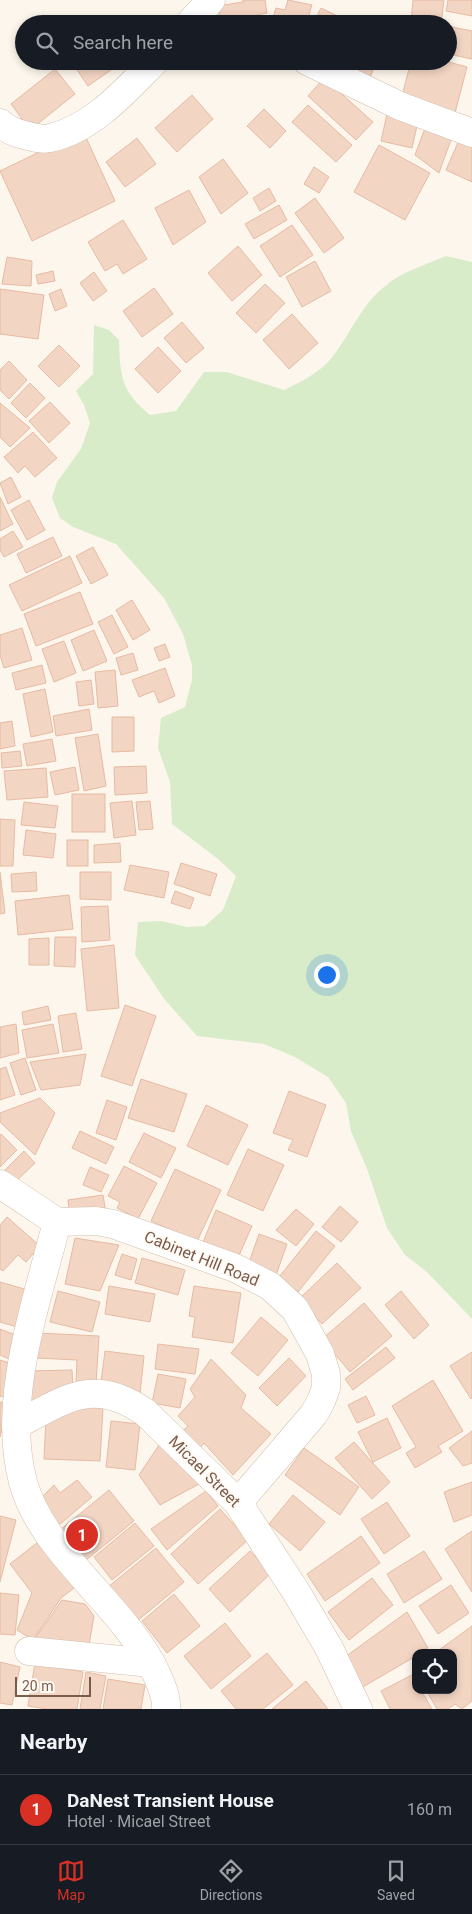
<!DOCTYPE html>
<html lang="en">
<head>
<meta charset="utf-8">
<style>
	body { margin:0; font-family:Roboto,sans-serif; background:#242831; color:#f1f3f6 }
	.controls { position:absolute; right:15px; bottom:15px; display:grid; overflow:hidden; border-radius:10px; box-shadow:0 2px 8px #0003 }
	.controls button { width:45px; height:45px; display:grid; place-items:center; padding:0; border:0; border-bottom:1px solid #363941; background:#171b24; color:#f1f3f6; font:25px sans-serif }
	.scale { position:absolute; left:15px; bottom:12px; width:76px; box-sizing:border-box; padding-left:5px; border:2px solid #7a5c4d; border-top:0; font-size:14px; line-height:18px; white-space:nowrap; color:#7a5c4d; -webkit-text-stroke:4px #fffaf3; paint-order:stroke }
	.you { position:absolute; left:326px; top:974px; width:18px; height:18px; margin:-12px; border:4px solid #fff; border-radius:50%; background:#1a73e8; box-shadow:0 0 0 8px #1a73e833 }
	.badge { display:grid; place-items:center; width:32px; height:32px; border-radius:50%; background:#d93025; color:#fff; font-size:16px; font-weight:700 }
	.pin { position:absolute; translate:-50% -50%; border:2px solid #fff; box-shadow:0 1px 5px #0006 }
	.list { margin:0; padding:0; list-style:none }
	h2 { display:flex; justify-content:space-between; align-items:center; height:65px; margin:0; padding:0 20px; font-size:21px }
	h2 small { font-size:16px; font-weight:400; color:#9ea1a6 }
	.list li { display:grid; grid-template-columns:32px 1fr auto; gap:15px; align-items:center; box-sizing:border-box; height:70px; padding:0 20px; border-top:1px solid #363941 }
	.list b { display:block; font-size:19px; white-space:nowrap }
	.list p { margin:0; font-size:16px; white-space:nowrap; color:#9ea1a6 }
	.list em { font-size:16px; font-style:normal; color:#9ea1a6 }
	.icon { flex:none; width:28px; height:28px; fill:none; stroke:currentColor; stroke-width:2; stroke-linecap:round; stroke-linejoin:round }
	.map { position:relative; flex:none; width:472px; height:1709px; overflow:hidden }
	.search { position:absolute; background:#171b24; box-shadow:0 2px 8px #0003; left:15px; right:15px; top:15px; height:55px; display:flex; align-items:center; gap:12px; box-sizing:border-box; padding:0 18px; border-radius:28px; color:#9ea1a6; font-size:19px }
	.sheet { height:135px; background:#171b24 }
	nav { display:flex; justify-content:space-around; align-items:center; box-sizing:border-box; height:70px; border-top:1px solid #363941; background:#171b24; font-size:14px; color:#9ea1a6 }
	nav a { display:grid; justify-items:center; gap:2px }
	nav .on { color:#d93025 }
	.map>svg:first-child { display:block }
	.green { fill:#d8ecc9 }
	.building { fill:#f3d5c3; stroke:#e6bba3 }
	.lines { fill:none; stroke-linecap:round; stroke-linejoin:round }
	.minor-casing { stroke:#d1beb0; stroke-width:29 }
	.minor { stroke:#fff; stroke-width:28 }
	.labels { text-anchor:middle; stroke-width:4; stroke-linejoin:round; paint-order:stroke }
	.street-label { font-size:16px; fill:#7a5c4d; stroke:#fffaf3 }
</style>
</head>
<body>
<div class="map">
<svg width="472" height="1709" viewBox="0 0 472 1709">
	<rect width="100%" height="100%" fill="#fdf6ec"/>
	<!-- green -->
	<path class="green" d="M446 256 472 262V1319L427 1272 405 1255 387 1228 367 1169 351 1131 346 1103 328 1077 295 1057 264 1044 197 1036 165 1000 135 955 138 922 161 921 187 927 205 926 223 910 236 876 218 859 172 824 170 782 158 748 161 718 185 707 192 680V665L183 634 164 598 116 544 73 527 60 518 52 498 57 482 81 449 90 423 84 405 76 391 93 374 94 325 109 330 119 340C120 376 121 391 150 415L176 411 204 372H227L284 390C299 383 317 374 329 361 349 338 359 307 384 287 400 272 426 265 446 256Z"/>
	<!-- building -->
	<g class="building">
		<polygon points="243,0 265,0 267,13 220,22 218,6 243,2"/>
		<polygon points="288,0 312,5 306,24 271,24 276,8 285,10"/>
		<polygon points="413,0 444,0 441,24 411,22"/>
		<polygon points="448,0 472,0 472,16 446,11"/>
		<polygon points="321,8 354,24 313,24"/>
		<polygon points="378,17 409,20 409,24 378,24"/>
		<polygon points="452,27 472,31 472,59 448,54"/>
		<polygon points="71,61 124,61 88,86"/>
		<polygon points="326,61 377,61 368,82"/>
		<polygon points="411,61 445,61 467,67 455,113 401,100"/>
		<polygon points="55,69 75,94 30,130 11,104"/>
		<polygon points="324,78 373,122 356,140 308,96"/>
		<polygon points="192,95 213,119 177,152 155,128"/>
		<polygon points="308,105 352,145 336,162 292,122"/>
		<polygon points="264,109 286,131 270,148 247,126"/>
		<polygon points="387,114 418,121 412,148 381,141"/>
		<polygon points="427,123 453,134 439,173 415,155"/>
		<polygon points="83,131 115,201 32,241 0,171"/>
		<polygon points="137,138 156,164 125,187 106,162"/>
		<polygon points="460,138 472,144 472,182 446,170"/>
		<polygon points="379,145 430,173 405,220 354,192"/>
		<polygon points="223,159 248,193 221,214 199,177"/>
		<polygon points="314,167 329,177 319,193 304,184"/>
		<polygon points="269,188 276,201 260,211 253,198"/>
		<polygon points="189,190 206,222 173,245 155,208"/>
		<polygon points="315,198 344,238 324,253 295,213"/>
		<polygon points="279,205 287,220 254,239 245,224"/>
		<polygon points="123,220 147,259 123,274 117,264 105,271 88,242"/>
		<polygon points="292,225 313,255 280,277 260,246"/>
		<polygon points="238,246 262,275 232,301 208,273"/>
		<polygon points="7,257 32,261 31,286 2,284"/>
		<polygon points="315,261 331,291 302,307 286,277"/>
		<polygon points="53,271 55,281 38,284 36,275"/>
		<polygon points="94,272 107,291 93,301 80,283"/>
		<polygon points="265,284 285,303 256,333 236,313"/>
		<polygon points="154,288 173,314 142,337 123,311"/>
		<polygon points="0,289 44,295 38,339 0,334"/>
		<polygon points="61,289 67,306 55,311 49,294"/>
		<polygon points="292,314 318,343 289,369 263,340"/>
		<polygon points="182,322 204,348 186,363 164,338"/>
		<polygon points="59,345 80,366 59,387 38,366"/>
		<polygon points="158,347 181,371 158,393 135,369"/>
		<polygon points="9,361 27,380 9,399 0,390 0,370"/>
		<polygon points="30,383 45,398 26,418 11,403"/>
		<polygon points="50,402 70,423 49,443 29,421"/>
		<polygon points="0,403 30,428 10,447 0,437"/>
		<polygon points="33,432 57,458 35,477 25,466 18,473 4,457"/>
		<polygon points="11,477 21,497 8,504 0,483"/>
		<polygon points="0,497 13,524 0,531"/>
		<polygon points="29,500 45,530 27,540 11,510"/>
		<polygon points="13,531 23,547 4,557 0,550 0,539"/>
		<polygon points="53,537 62,556 26,573 17,554"/>
		<polygon points="93,547 108,575 91,584 76,556"/>
		<polygon points="70,556 82,583 22,611 9,585"/>
		<polygon points="80,592 93,624 36,646 24,614"/>
		<polygon points="132,600 150,630 133,640 116,610"/>
		<polygon points="112,615 128,647 114,654 98,622"/>
		<polygon points="22,628 32,660 4,668 0,655 0,635"/>
		<polygon points="94,630 107,661 83,671 71,640"/>
		<polygon points="64,641 76,673 54,682 42,649"/>
		<polygon points="165,644 170,657 159,661 154,648"/>
		<polygon points="133,653 138,670 121,675 116,658"/>
		<polygon points="42,665 46,683 16,690 12,673"/>
		<polygon points="165,668 175,696 159,703 154,691 139,697 132,680"/>
		<polygon points="115,670 118,706 98,708 95,672"/>
		<polygon points="91,680 94,704 79,706 76,682"/>
		<polygon points="45,689 53,732 31,737 23,694"/>
		<polygon points="89,709 92,730 56,736 53,716"/>
		<polygon points="112,717 134,717 134,751 112,752"/>
		<polygon points="12,721 15,746 0,749 0,723"/>
		<polygon points="98,734 106,786 84,791 75,738"/>
		<polygon points="52,739 56,761 27,766 23,744"/>
		<polygon points="20,751 22,766 2,768 1,753"/>
		<polygon points="146,766 147,793 115,795 114,767"/>
		<polygon points="75,767 79,790 55,795 50,772"/>
		<polygon points="46,768 48,797 7,800 4,771"/>
		<rect x="72" y="794" width="33" height="38"/>
		<polygon points="132,801 136,835 114,838 110,803"/>
		<polygon points="150,801 153,829 139,830 136,802"/>
		<polygon points="24,802 58,806 55,828 21,825"/>
		<polygon points="0,819 15,820 13,866 0,866"/>
		<polygon points="26,830 56,834 53,858 23,855"/>
		<rect x="67" y="840" width="21" height="26"/>
		<polygon points="120,843 121,862 94,863 94,845"/>
		<polygon points="181,863 217,874 210,896 174,884"/>
		<polygon points="130,865 169,872 164,898 124,890"/>
		<polygon points="0,872 5,913 0,914"/>
		<polygon points="36,872 37,891 12,892 11,874"/>
		<polygon points="80,872 111,872 111,900 80,899"/>
		<polygon points="175,891 194,898 190,909 171,903"/>
		<polygon points="69,895 73,929 18,935 15,901"/>
		<polygon points="108,906 110,940 82,942 81,907"/>
		<polygon points="55,937 76,937 75,967 54,966"/>
		<polygon points="49,938 49,965 29,965 29,939"/>
		<polygon points="114,945 119,1008 87,1011 81,949"/>
		<polygon points="125,1005 156,1016 132,1086 101,1076"/>
		<polygon points="48,1006 51,1020 24,1025 22,1012"/>
		<polygon points="76,1013 82,1049 63,1052 58,1016"/>
		<polygon points="16,1024 19,1053 0,1058 0,1027"/>
		<polygon points="53,1024 59,1053 27,1058 22,1030"/>
		<polygon points="86,1054 80,1085 41,1090 30,1062"/>
		<polygon points="25,1058 36,1090 21,1095 10,1063"/>
		<polygon points="6,1067 15,1095 0,1100 0,1069"/>
		<polygon points="141,1079 187,1094 174,1132 128,1118"/>
		<polygon points="289,1091 326,1105 307,1157 288,1150 293,1140 273,1133"/>
		<polygon points="40,1098 55,1113 35,1155 0,1122 0,1113"/>
		<polygon points="107,1100 127,1107 116,1140 96,1133"/>
		<polygon points="206,1105 248,1125 228,1165 187,1146"/>
		<polygon points="80,1131 114,1147 106,1164 72,1148"/>
		<polygon points="144,1133 176,1148 161,1178 129,1162"/>
		<polygon points="1,1134 17,1150 0,1167 0,1135"/>
		<polygon points="248,1149 284,1165 263,1211 227,1195"/>
		<polygon points="24,1151 35,1163 11,1186 0,1175"/>
		<polygon points="124,1166 157,1183 138,1219 117,1208 120,1202 108,1196"/>
		<polygon points="90,1167 109,1175 101,1192 83,1185"/>
		<polygon points="175,1169 221,1190 193,1250 166,1237 169,1229 151,1221"/>
		<polygon points="103,1195 106,1213 70,1218 68,1200"/>
		<polygon points="340,1206 358,1222 341,1242 322,1227"/>
		<polygon points="296,1209 314,1224 296,1246 276,1230"/>
		<polygon points="216,1210 252,1226 237,1260 202,1245"/>
		<polygon points="7,1217 40,1246 26,1262 18,1255 3,1271 0,1269 0,1225"/>
		<polygon points="316,1231 335,1246 298,1292 279,1277"/>
		<polygon points="259,1234 287,1244 275,1278 247,1268"/>
		<polygon points="75,1238 119,1245 100,1291 65,1284"/>
		<polygon points="122,1254 137,1259 131,1280 115,1275"/>
		<polygon points="142,1258 185,1270 178,1295 135,1283"/>
		<polygon points="337,1263 361,1288 322,1324 299,1299"/>
		<polygon points="0,1282 35,1292 24,1329 0,1322"/>
		<polygon points="109,1286 155,1294 150,1322 105,1314"/>
		<polygon points="194,1286 241,1293 233,1343 192,1337 195,1317 189,1316"/>
		<polygon points="58,1291 100,1302 92,1332 50,1322"/>
		<polygon points="401,1291 429,1325 414,1339 385,1305"/>
		<polygon points="364,1303 392,1336 350,1372 322,1339"/>
		<polygon points="261,1317 288,1340 258,1376 231,1353"/>
		<polygon points="0,1329 23,1338 14,1361 0,1355"/>
		<polygon points="37,1333 99,1336 96,1384 76,1383 77,1360 36,1358"/>
		<polygon points="158,1344 199,1349 195,1374 155,1369"/>
		<polygon points="386,1347 395,1358 353,1390 345,1379"/>
		<polygon points="105,1351 144,1356 140,1394 101,1382"/>
		<polygon points="472,1352 472,1398 471,1399 450,1366"/>
		<polygon points="289,1358 306,1376 277,1406 259,1388"/>
		<polygon points="211,1359 246,1395 241,1408 271,1434 233,1475 204,1443 197,1452 180,1433 188,1426 178,1416 195,1397 190,1389"/>
		<polygon points="0,1360 19,1366 7,1398 0,1396"/>
		<polygon points="72,1370 73,1391 27,1406 28,1371"/>
		<polygon points="158,1374 186,1379 180,1408 152,1403"/>
		<polygon points="433,1380 463,1431 438,1446 442,1452 415,1468 406,1453 416,1447 392,1406"/>
		<polygon points="366,1396 375,1415 357,1423 348,1405"/>
		<polygon points="0,1402 8,1404 0,1437"/>
		<polygon points="61,1406 103,1408 100,1461 44,1459 46,1417"/>
		<polygon points="387,1418 401,1448 373,1462 358,1432"/>
		<polygon points="111,1421 140,1424 135,1470 106,1467"/>
		<polygon points="472,1431 472,1463 463,1466 449,1448"/>
		<polygon points="161,1442 199,1484 160,1505 139,1475"/>
		<polygon points="354,1442 390,1482 372,1499 335,1458"/>
		<polygon points="304,1448 359,1487 340,1515 285,1475"/>
		<polygon points="77,1480 92,1497 59,1525 40,1499 54,1485 60,1493"/>
		<polygon points="472,1482 472,1515 454,1522 444,1492"/>
		<polygon points="109,1490 134,1521 85,1561 60,1530"/>
		<polygon points="206,1491 218,1506 167,1550 151,1529"/>
		<polygon points="293,1495 325,1522 300,1551 269,1524"/>
		<polygon points="387,1502 410,1536 384,1554 361,1519"/>
		<polygon points="220,1509 248,1540 198,1584 171,1554"/>
		<polygon points="0,1516 16,1520 0,1582"/>
		<polygon points="135,1523 154,1546 112,1580 94,1557"/>
		<polygon points="472,1531 472,1592 445,1549"/>
		<polygon points="361,1536 380,1563 325,1601 307,1574"/>
		<polygon points="38,1542 74,1588 61,1598 33,1640 17,1630 32,1593 10,1564"/>
		<polygon points="156,1548 184,1582 136,1622 108,1587"/>
		<polygon points="250,1551 271,1573 230,1612 209,1589"/>
		<polygon points="424,1551 442,1579 404,1603 387,1574"/>
		<polygon points="372,1578 393,1605 349,1640 328,1612"/>
		<polygon points="451,1585 469,1613 438,1634 419,1606"/>
		<polygon points="0,1593 19,1595 15,1635 0,1634"/>
		<polygon points="174,1594 200,1626 167,1653 142,1621"/>
		<polygon points="62,1600 85,1604 94,1616 87,1656 30,1646"/>
		<polygon points="407,1612 428,1648 416,1653 416,1656 361,1688 345,1657"/>
		<polygon points="225,1623 251,1656 211,1689 184,1656"/>
		<polygon points="472,1626 472,1701 462,1709 455,1704 448,1709 437,1709 426,1690 453,1690 453,1653 435,1653"/>
		<polygon points="267,1653 293,1685 263,1709 236,1709 221,1691"/>
		<polygon points="0,1662 20,1667 12,1705 0,1703"/>
		<polygon points="35,1663 83,1672 77,1709 47,1709 28,1706"/>
		<polygon points="86,1672 106,1676 100,1709 80,1709"/>
		<polygon points="412,1675 416,1681 416,1690 421,1690 432,1709 390,1709 381,1691"/>
		<polygon points="108,1679 145,1685 141,1709 103,1709"/>
		<polygon points="306,1681 328,1709 272,1709"/>
	</g>
	<g class="lines">
		<!-- minor casing -->
		<g class="minor-casing">
			<g id="minor">
				<polyline points="189,24 211,0"/>
				<polyline points="307,61 400,106 472,133"/>
				<path d="M0 123C6 129 16 133 24 135 32 137 42 140 50 138 92 129 126 90 155 61"/>
				<polyline points="0,1184 57,1222 96,1221 113,1224 235,1268 270,1286 295,1309 320,1354 326,1374 326,1388 321,1401 314,1414 238,1503"/>
				<path d="M57 1222C37 1302 1 1400 23 1482 42 1553 125 1606 156 1673 161 1684 167 1697 166 1709"/>
				<path d="M16 1425C66 1399 94 1376 146 1413L238 1503 295 1590 329 1648 358 1709"/>
				<polyline points="29,1651 151,1663"/>
			</g>
		</g>
		<!-- minor -->
		<use href="#minor" class="minor"/>
	</g>
	<g class="labels">
		<!-- street labels -->
		<g class="street-label">
			<text transform="translate(202 1258) rotate(22)" y="6">Cabinet Hill Road</text>
			<text transform="translate(205 1471) rotate(45)" y="6">Micael Street</text>
		</g>
	</g>
</svg>
<div class="controls">
<button><svg class="icon" aria-label="locate" viewBox="0 0 24 24"><circle cx="12" cy="12" r="6"/><path d="M12 2v4M12 18v4M2 12h4M18 12h4"/></svg></button>
</div>
<div class="scale">20 m</div>
<div class="you"></div>
<div class="pin badge" style="left:82px;top:1535px">1</div>
<div class="search"><svg class="icon" aria-label="search" viewBox="0 0 24 24"><circle cx="10" cy="10" r="6"/><path d="M15 15l6 6"/></svg>Search here</div>
</div>
<section class="sheet">
<h2>Nearby<small></small></h2>
<ul class="list">
<li><span class="badge">1</span><div><b>DaNest Transient House</b><p>Hotel · Micael Street</p></div><em>160 m</em></li>
</ul>
</section>
<nav>
<a class="on"><svg class="icon" aria-label="map" viewBox="0 0 24 24"><path d="M3 6l6-2 6 2 6-2v14l-6 2-6-2-6 2zM9 4v14M15 6v14"/></svg>Map</a>
<a><svg class="icon" aria-label="directions" viewBox="0 0 24 24"><path d="M12 3l9 9-9 9-9-9zM9 14v-3h6M13 9l2 2-2 2"/></svg>Directions</a>
<a><svg class="icon" aria-label="saved" viewBox="0 0 24 24"><path d="M7 4h10v16l-5-4-5 4z"/></svg>Saved</a>
</nav>
</body>
</html>
